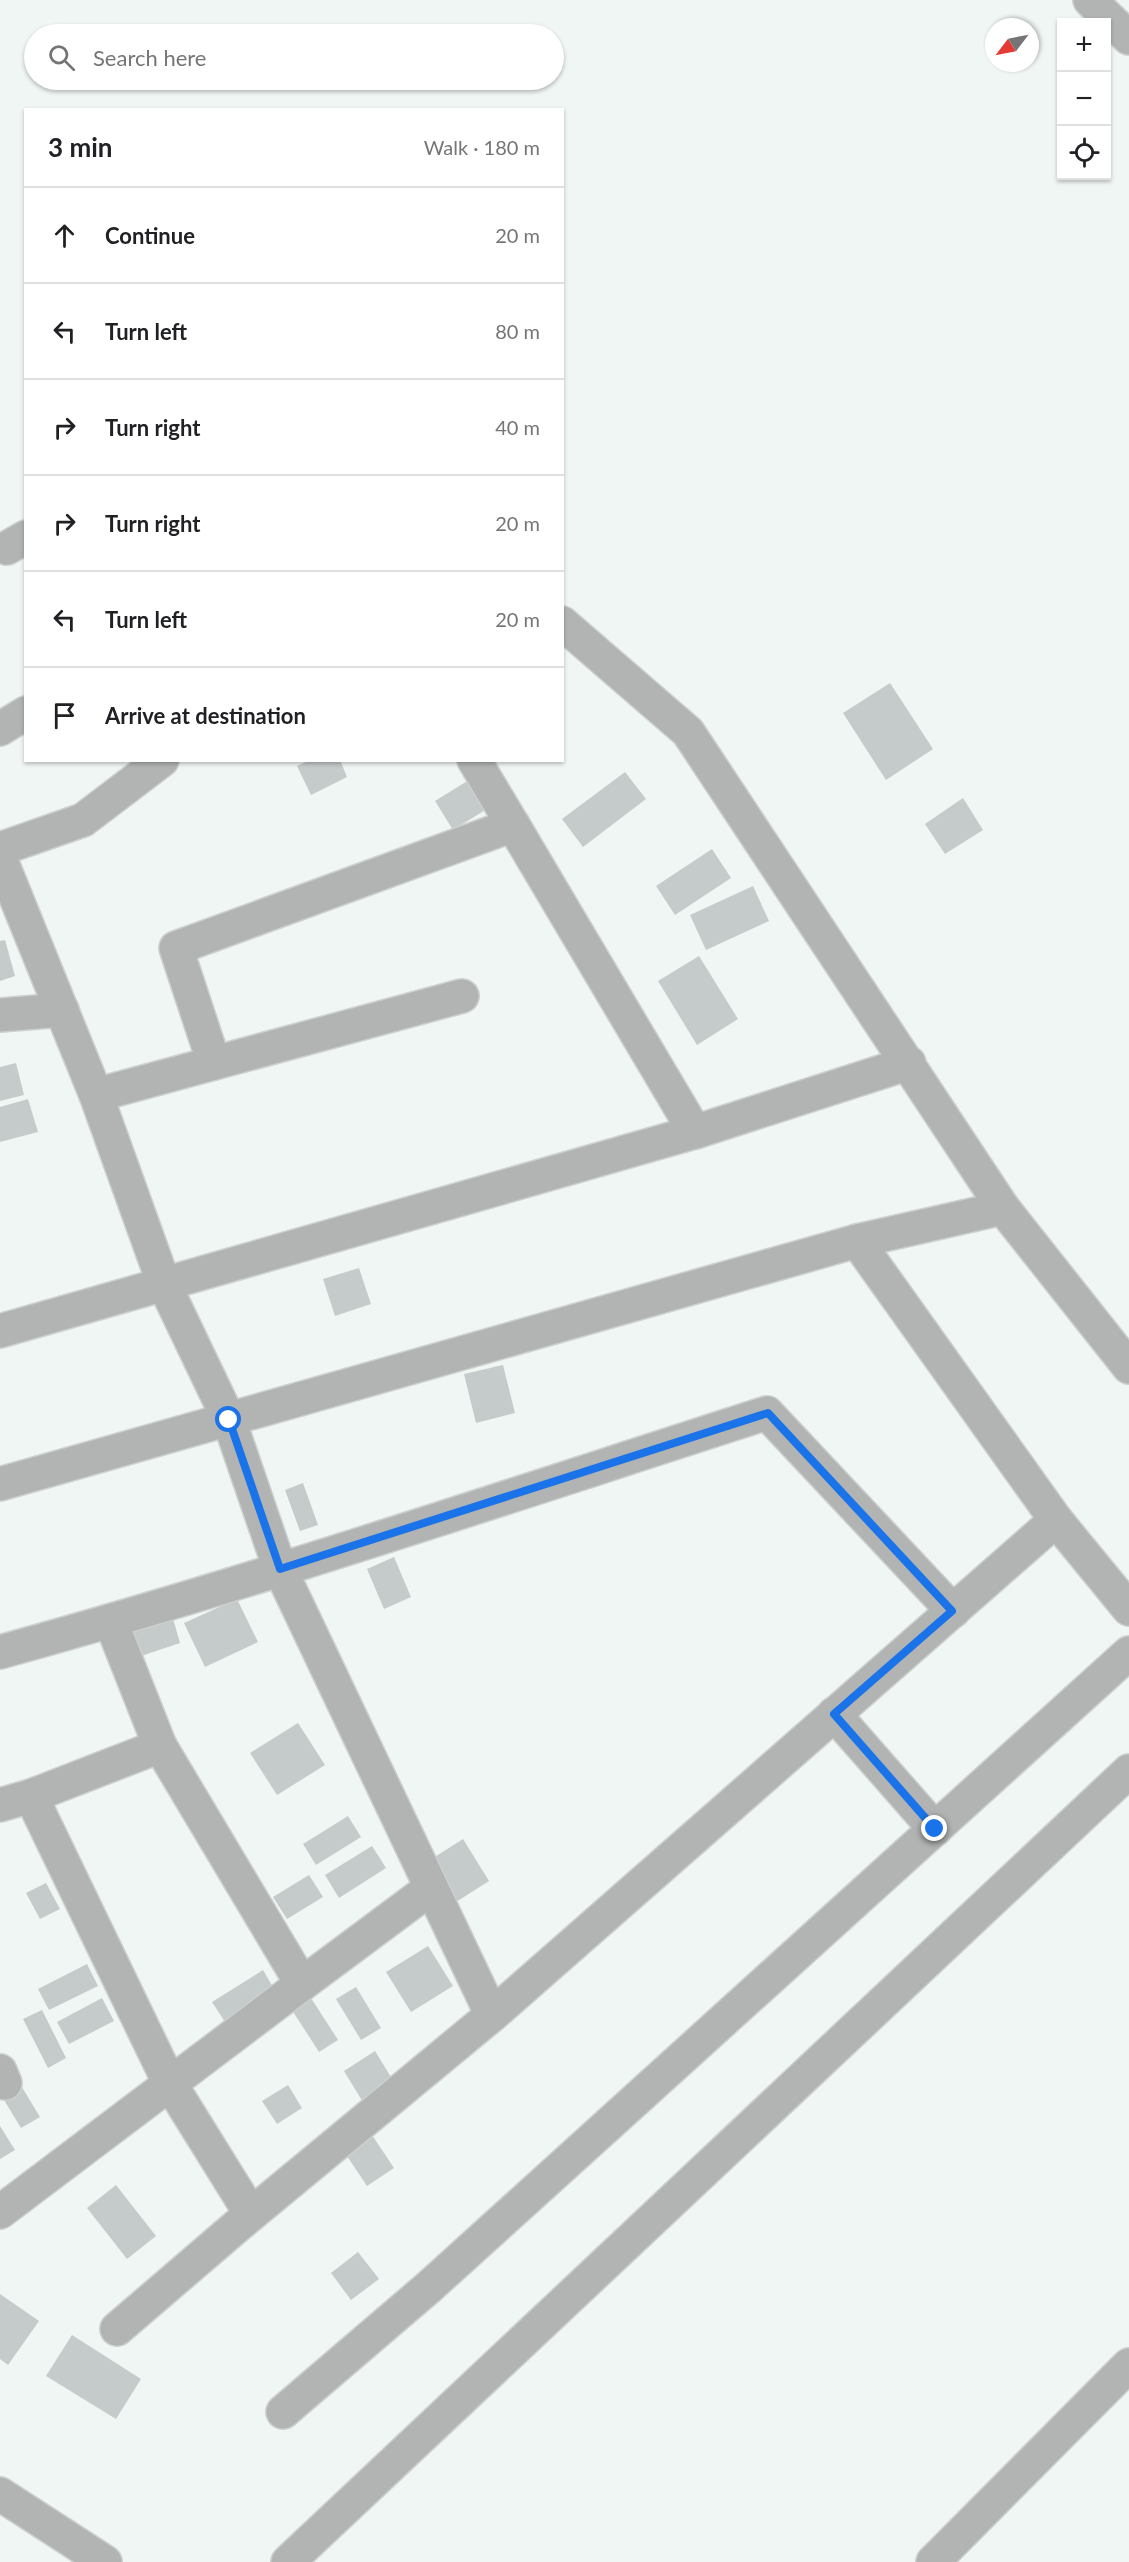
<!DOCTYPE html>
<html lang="en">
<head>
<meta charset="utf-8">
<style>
	body { margin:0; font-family:Lato,sans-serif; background:#f2f2f2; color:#202124 }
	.controls { position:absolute; right:18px; top:18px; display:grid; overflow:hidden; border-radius:0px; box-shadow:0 2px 4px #0004 }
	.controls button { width:54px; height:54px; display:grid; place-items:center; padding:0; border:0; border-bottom:2px solid #e0e0e0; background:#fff; color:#202124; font:30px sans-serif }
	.compass { position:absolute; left:985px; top:18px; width:54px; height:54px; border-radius:50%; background:#fff; box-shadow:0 2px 4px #0004; rotate:238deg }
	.stop { position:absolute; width:18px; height:18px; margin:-14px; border:4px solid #1a73e8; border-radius:50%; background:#fff }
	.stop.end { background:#1a73e8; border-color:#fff; box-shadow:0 2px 6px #0008 }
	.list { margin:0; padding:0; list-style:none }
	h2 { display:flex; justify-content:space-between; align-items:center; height:78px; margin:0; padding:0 24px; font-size:26px }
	h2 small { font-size:20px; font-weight:400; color:#757577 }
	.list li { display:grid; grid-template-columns:39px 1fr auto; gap:18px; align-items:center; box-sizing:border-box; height:96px; padding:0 24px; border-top:2px solid #e0e0e0 }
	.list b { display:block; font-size:22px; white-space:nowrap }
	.list em { font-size:20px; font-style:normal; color:#757577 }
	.icon { flex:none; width:33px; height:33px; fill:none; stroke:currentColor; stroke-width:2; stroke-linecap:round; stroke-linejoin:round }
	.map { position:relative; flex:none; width:1129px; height:2562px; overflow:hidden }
	.search { position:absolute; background:#fff; box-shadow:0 2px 4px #0004; left:24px; top:24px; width:540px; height:66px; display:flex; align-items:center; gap:15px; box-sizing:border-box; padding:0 21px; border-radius:33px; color:#757577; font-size:22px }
	.panel { position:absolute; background:#fff; box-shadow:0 2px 4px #0004; left:24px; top:108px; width:540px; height:654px; border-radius:0px }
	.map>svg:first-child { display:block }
	.building { fill:#c4cbca }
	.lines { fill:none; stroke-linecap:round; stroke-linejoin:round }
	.minor-casing { stroke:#ccd1ce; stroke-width:36 }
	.minor { stroke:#b2b4b3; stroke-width:33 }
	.route { stroke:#1a73e8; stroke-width:8 }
</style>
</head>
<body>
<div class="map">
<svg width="1129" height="2562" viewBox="0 0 1129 2562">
	<rect width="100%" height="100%" fill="#f0f6f3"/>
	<!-- building -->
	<g class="building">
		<polygon points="890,683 933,749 886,780 843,713"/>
		<polygon points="310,760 340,760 347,777 311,795 297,766"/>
		<polygon points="625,772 646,799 583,847 562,819"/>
		<polygon points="477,775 495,804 453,830 435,801"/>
		<polygon points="963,798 983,830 945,854 925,824"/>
		<polygon points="712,849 731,878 675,915 656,886"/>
		<polygon points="753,886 769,921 706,950 690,915"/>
		<polygon points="5,940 15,976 0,981 0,941"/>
		<polygon points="699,956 738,1019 697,1045 658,981"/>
		<polygon points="16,1063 24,1095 0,1101 0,1067"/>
		<polygon points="28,1099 38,1132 0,1142 0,1107"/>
		<polygon points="359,1268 371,1304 335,1316 323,1279"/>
		<polygon points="503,1365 515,1413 476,1423 464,1374"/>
		<polygon points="303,1483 318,1525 300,1531 285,1490"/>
		<polygon points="394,1557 411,1597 384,1609 367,1569"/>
		<polygon points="237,1599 258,1642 205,1667 184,1623"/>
		<polygon points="172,1615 180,1643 138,1657 130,1629"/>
		<polygon points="298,1723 325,1765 277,1795 250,1753"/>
		<polygon points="348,1816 361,1837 316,1865 303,1844"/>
		<polygon points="463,1839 489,1881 456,1902 430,1860"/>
		<polygon points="372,1846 386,1868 339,1898 325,1875"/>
		<polygon points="309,1875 323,1897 287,1919 273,1897"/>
		<polygon points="46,1883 60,1909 40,1919 26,1893"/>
		<polygon points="428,1946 453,1986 411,2012 386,1972"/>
		<polygon points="87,1964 98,1986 49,2010 38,1989"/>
		<polygon points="263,1970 277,1994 227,2025 212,2002"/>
		<polygon points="356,1987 381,2028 361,2040 336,1999"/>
		<polygon points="102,1998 114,2021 69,2044 57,2022"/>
		<polygon points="311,1998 338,2040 319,2052 292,2010"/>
		<polygon points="42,2010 66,2058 48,2068 23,2019"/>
		<polygon points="375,2051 397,2087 366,2107 344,2071"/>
		<polygon points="20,2084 40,2117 21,2128 1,2095"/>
		<polygon points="288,2085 302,2108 277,2124 262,2101"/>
		<polygon points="0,2126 15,2150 0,2159"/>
		<polygon points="372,2135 394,2168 367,2186 345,2153"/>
		<polygon points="116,2185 156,2236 127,2259 87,2208"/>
		<polygon points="358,2252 379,2279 351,2300 331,2273"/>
		<polygon points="0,2294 39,2321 8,2365 0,2359"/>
		<polygon points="72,2335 141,2379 116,2419 46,2376"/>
	</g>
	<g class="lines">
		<!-- minor casing -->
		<g class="minor-casing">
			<g id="minor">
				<polyline points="1090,0 1129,38"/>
				<polyline points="7,548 26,537"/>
				<polyline points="562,623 688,732 1003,1208 1129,1367"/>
				<polyline points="0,729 26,713"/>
				<polyline points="513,825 695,1132"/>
				<polyline points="0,849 83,820 162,760"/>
				<polyline points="0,858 96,1095 164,1284 229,1420 280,1569 492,2015"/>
				<polyline points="0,1015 62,1010"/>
				<polyline points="214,1063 176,948 513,825 474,760"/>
				<polyline points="96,1095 462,996"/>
				<polyline points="857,1241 1056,1520 1129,1609"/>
				<polyline points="0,1331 695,1132 909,1063"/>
				<polyline points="0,1484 857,1241 1003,1208"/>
				<polyline points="111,1622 160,1746"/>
				<path d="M0 1652C258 1581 512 1495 767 1413L953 1611"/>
				<polyline points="834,1714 935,1829"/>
				<polyline points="31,1796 160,1746 302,1984 431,1888"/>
				<polyline points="0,1805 31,1796 169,2082 251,2214"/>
				<polyline points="0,2071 5,2083"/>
				<polyline points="0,2212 302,1984"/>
				<polyline points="117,2329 237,2226 492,2015 1056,1520"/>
				<polyline points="283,2412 429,2287 1129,1653"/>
				<polyline points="0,2494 105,2562"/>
				<polyline points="288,2562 1129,1771"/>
				<polyline points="933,2562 1129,2365"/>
			</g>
		</g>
		<!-- minor -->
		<use href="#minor" class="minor"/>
	</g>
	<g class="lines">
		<!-- route -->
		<polyline class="route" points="229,1420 280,1569 768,1413 952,1611 834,1714 935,1829"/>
	</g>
</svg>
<div class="controls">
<button>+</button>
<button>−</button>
<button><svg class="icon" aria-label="locate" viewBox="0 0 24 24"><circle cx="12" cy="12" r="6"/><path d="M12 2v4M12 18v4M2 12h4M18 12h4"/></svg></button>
</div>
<svg class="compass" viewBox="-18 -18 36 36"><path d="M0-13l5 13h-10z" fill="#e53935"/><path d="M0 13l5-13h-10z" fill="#757577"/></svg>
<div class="stop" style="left:229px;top:1420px"></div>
<div class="stop end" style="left:935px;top:1829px"></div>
<div class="search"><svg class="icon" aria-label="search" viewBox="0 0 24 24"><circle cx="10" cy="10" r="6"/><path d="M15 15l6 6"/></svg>Search here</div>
<section class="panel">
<h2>3 min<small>Walk · 180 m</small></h2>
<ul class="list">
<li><svg class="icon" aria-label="ahead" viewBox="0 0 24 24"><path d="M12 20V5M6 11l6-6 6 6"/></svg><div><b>Continue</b></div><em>20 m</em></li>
<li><svg class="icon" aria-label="left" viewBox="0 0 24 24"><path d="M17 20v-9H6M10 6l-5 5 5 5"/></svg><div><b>Turn left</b></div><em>80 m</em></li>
<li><svg class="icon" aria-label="right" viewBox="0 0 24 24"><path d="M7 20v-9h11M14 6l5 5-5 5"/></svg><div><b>Turn right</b></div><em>40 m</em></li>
<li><svg class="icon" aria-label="right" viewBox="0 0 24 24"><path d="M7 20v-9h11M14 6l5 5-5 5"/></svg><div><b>Turn right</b></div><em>20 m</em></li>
<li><svg class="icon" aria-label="left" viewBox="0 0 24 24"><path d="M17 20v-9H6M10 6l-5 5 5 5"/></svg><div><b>Turn left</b></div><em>20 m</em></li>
<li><svg class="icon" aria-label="arrive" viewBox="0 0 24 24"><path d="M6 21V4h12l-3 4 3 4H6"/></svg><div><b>Arrive at destination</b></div></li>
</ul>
</section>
</div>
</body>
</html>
